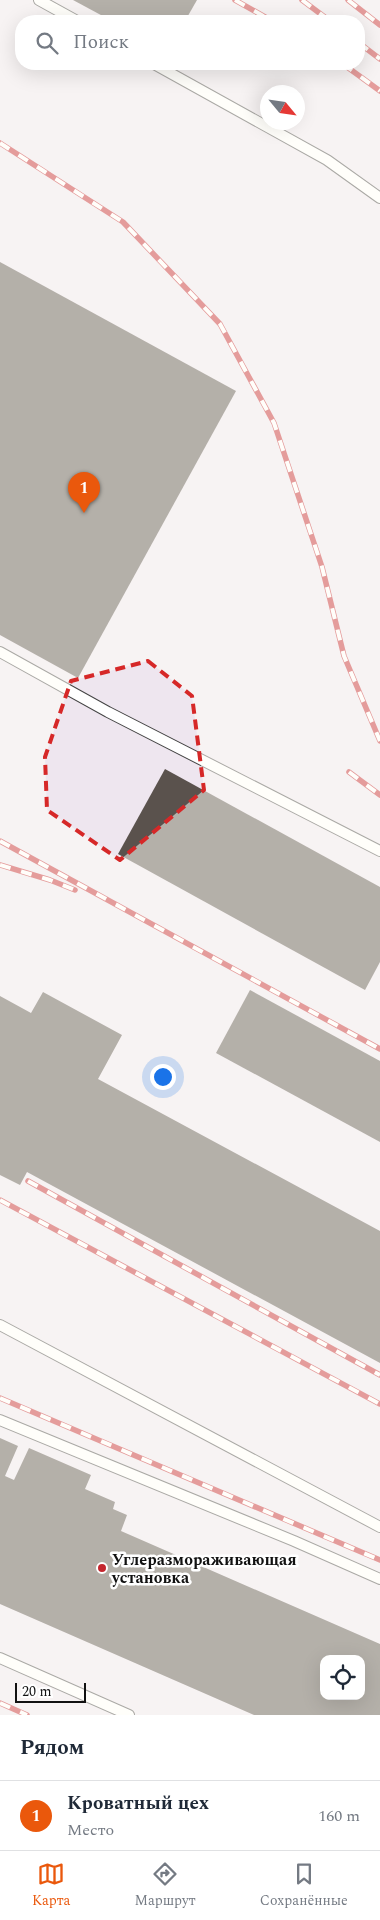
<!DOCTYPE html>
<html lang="ru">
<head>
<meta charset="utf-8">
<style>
	body { margin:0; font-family:Spectral,serif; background:#f2f2f3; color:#1f2937 }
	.controls { position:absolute; right:15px; bottom:15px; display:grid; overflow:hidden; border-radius:10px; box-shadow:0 5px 20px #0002 }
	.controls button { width:45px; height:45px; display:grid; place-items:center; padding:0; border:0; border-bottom:1px solid #e0e1e3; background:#fff; color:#1f2937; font:25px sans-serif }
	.compass { position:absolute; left:260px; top:85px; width:45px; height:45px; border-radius:50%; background:#fff; box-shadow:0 5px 20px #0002; rotate:119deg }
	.scale { position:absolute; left:15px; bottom:12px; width:71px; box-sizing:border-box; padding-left:5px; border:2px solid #111; border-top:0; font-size:14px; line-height:18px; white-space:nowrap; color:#111; -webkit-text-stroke:4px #fff; paint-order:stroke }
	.you { position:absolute; left:162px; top:1076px; width:18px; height:18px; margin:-12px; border:4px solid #fff; border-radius:50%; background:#1a73e8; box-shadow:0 0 0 8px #1a73e833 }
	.badge { display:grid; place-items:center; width:32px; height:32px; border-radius:50%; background:#ea580c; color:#fff; font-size:16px; font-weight:700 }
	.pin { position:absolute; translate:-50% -41px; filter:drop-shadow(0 1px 2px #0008) }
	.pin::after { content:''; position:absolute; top:26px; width:18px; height:15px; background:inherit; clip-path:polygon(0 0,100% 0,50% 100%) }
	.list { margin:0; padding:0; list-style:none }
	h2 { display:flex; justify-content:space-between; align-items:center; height:65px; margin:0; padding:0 20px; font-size:21px }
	h2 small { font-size:16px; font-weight:400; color:#747a83 }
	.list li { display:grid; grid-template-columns:32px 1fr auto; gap:15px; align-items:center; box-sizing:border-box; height:70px; padding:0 20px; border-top:1px solid #e0e1e3 }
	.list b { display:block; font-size:19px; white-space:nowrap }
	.list p { margin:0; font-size:16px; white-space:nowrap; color:#747a83 }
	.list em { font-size:16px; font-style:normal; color:#747a83 }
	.icon { flex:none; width:28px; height:28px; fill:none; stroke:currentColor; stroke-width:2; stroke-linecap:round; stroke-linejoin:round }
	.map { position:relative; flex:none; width:380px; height:1715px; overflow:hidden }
	.search { position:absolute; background:#fff; box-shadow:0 5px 20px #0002; left:15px; right:15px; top:15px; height:55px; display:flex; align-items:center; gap:12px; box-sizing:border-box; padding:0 18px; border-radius:20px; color:#747a83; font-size:19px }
	.sheet { height:135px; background:#fff }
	nav { display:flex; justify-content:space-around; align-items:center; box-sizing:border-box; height:70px; border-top:1px solid #e0e1e3; background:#fff; font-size:14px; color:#747a83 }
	nav a { display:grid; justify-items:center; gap:2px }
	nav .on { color:#ea580c }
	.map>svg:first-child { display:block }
	.industrial { fill:#eee6ef; fill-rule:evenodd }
	.building { fill:#5a524d; fill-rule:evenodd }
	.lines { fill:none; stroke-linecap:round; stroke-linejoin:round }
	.lane-casing { stroke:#444; stroke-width:12 }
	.lane { stroke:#fff; stroke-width:10 }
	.rail-casing { stroke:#c4262e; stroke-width:5.5 }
	.rail { stroke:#fff; stroke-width:4; stroke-dasharray:11; stroke-linecap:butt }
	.marked { fill:none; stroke:#d62828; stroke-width:4; stroke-dasharray:10 6; stroke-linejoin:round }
	.poi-dot { fill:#c4262e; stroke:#fff; stroke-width:2 }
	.labels { text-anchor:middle; stroke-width:5; stroke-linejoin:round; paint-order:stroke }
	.poi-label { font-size:16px; font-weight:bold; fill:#111; stroke:#fff; text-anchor:start }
</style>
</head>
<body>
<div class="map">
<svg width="380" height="1715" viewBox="0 0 380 1715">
	<rect width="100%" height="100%" fill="#fffdf5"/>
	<!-- industrial -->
	<path class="industrial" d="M0 0H380V1715H0ZM21 21H359V64H21ZM268 92H298V122H268ZM324 1659H361V1696H324Z"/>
	<!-- building -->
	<g class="building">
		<polygon points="73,0 197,0 185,21 112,21"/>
		<polygon points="0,262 236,391 78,678 0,635"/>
		<polygon points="165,769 380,887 380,962 365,990 118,854"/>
		<polygon points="250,990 380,1061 380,1142 216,1053"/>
		<polygon points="43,992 122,1035 98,1079 380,1231 380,1363 27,1172 20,1185 0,1175 0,996 31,1013"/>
		<path d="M0 1438 18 1446 5 1476 14 1480 29 1448 91 1475 85 1489 115 1502 113 1509 127 1515 121 1531 380 1644V1715H254L0 1604ZM324 1659H361V1696H324Z"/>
	</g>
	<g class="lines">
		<!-- lane casing -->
		<g class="lane-casing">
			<g id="lane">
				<polyline points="39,0 77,21"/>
				<polyline points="154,64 327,160 380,198"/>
				<polyline points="0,652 108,712 380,851"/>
				<polyline points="0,1325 380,1527"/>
				<polyline points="0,1420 294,1541 380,1579"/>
				<polyline points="0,1658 129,1715"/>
			</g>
		</g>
		<!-- lane -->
		<use href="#lane" class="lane"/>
		<!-- rail casing -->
		<g class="rail-casing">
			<g id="rail">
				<polyline points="235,0 272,21"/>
				<polyline points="302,0 330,21"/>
				<polyline points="348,0 380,25"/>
				<polyline points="359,43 380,59"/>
				<polyline points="343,64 380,91"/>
				<polyline points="0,143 123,222 220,324 274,423 322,567 344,656 380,741"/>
				<polyline points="349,772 380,795"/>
				<polyline points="0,841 380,1049"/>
				<polyline points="0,865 50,880 75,890"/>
				<polyline points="28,1181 380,1375"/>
				<polyline points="0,1200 380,1404"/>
				<polyline points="0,1398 380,1560"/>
				<polyline points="0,1703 27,1715"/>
			</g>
		</g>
		<!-- rail -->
		<use href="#rail" class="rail"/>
	</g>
	<!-- marked area -->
	<path d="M0 0H380V1715H0ZM148 661 192 696 204 790 120 860 47 810 45 757 71 681Z" fill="#fffdf5" fill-opacity=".55" fill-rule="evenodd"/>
	<path class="marked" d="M148 661 192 696 204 790 120 860 47 810 45 757 71 681Z"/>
	<!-- markers -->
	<circle class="poi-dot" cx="102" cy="1568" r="5"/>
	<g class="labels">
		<!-- poi labels -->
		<g class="poi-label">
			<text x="112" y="1565">Углеразмораживающая<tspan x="112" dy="18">установка</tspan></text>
		</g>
	</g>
</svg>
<div class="controls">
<button><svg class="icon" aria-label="locate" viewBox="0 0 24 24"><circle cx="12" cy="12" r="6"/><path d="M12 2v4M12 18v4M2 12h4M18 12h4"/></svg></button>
</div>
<svg class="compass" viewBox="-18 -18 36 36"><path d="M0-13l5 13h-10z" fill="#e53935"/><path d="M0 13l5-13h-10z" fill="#747a83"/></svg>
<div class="scale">20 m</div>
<div class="you"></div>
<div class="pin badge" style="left:84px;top:513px">1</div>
<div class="search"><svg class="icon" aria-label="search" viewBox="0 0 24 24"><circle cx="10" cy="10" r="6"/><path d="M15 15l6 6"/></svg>Поиск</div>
</div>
<section class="sheet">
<h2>Рядом<small></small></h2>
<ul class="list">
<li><span class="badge">1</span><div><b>Кроватный цех</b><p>Место</p></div><em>160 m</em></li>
</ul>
</section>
<nav>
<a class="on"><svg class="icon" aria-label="map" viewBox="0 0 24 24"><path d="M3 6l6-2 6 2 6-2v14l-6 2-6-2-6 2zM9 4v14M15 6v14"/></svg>Карта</a>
<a><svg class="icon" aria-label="directions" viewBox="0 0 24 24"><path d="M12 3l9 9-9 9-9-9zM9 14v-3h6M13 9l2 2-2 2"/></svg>Маршрут</a>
<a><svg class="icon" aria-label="saved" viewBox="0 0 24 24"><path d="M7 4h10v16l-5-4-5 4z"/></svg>Сохранённые</a>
</nav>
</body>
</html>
